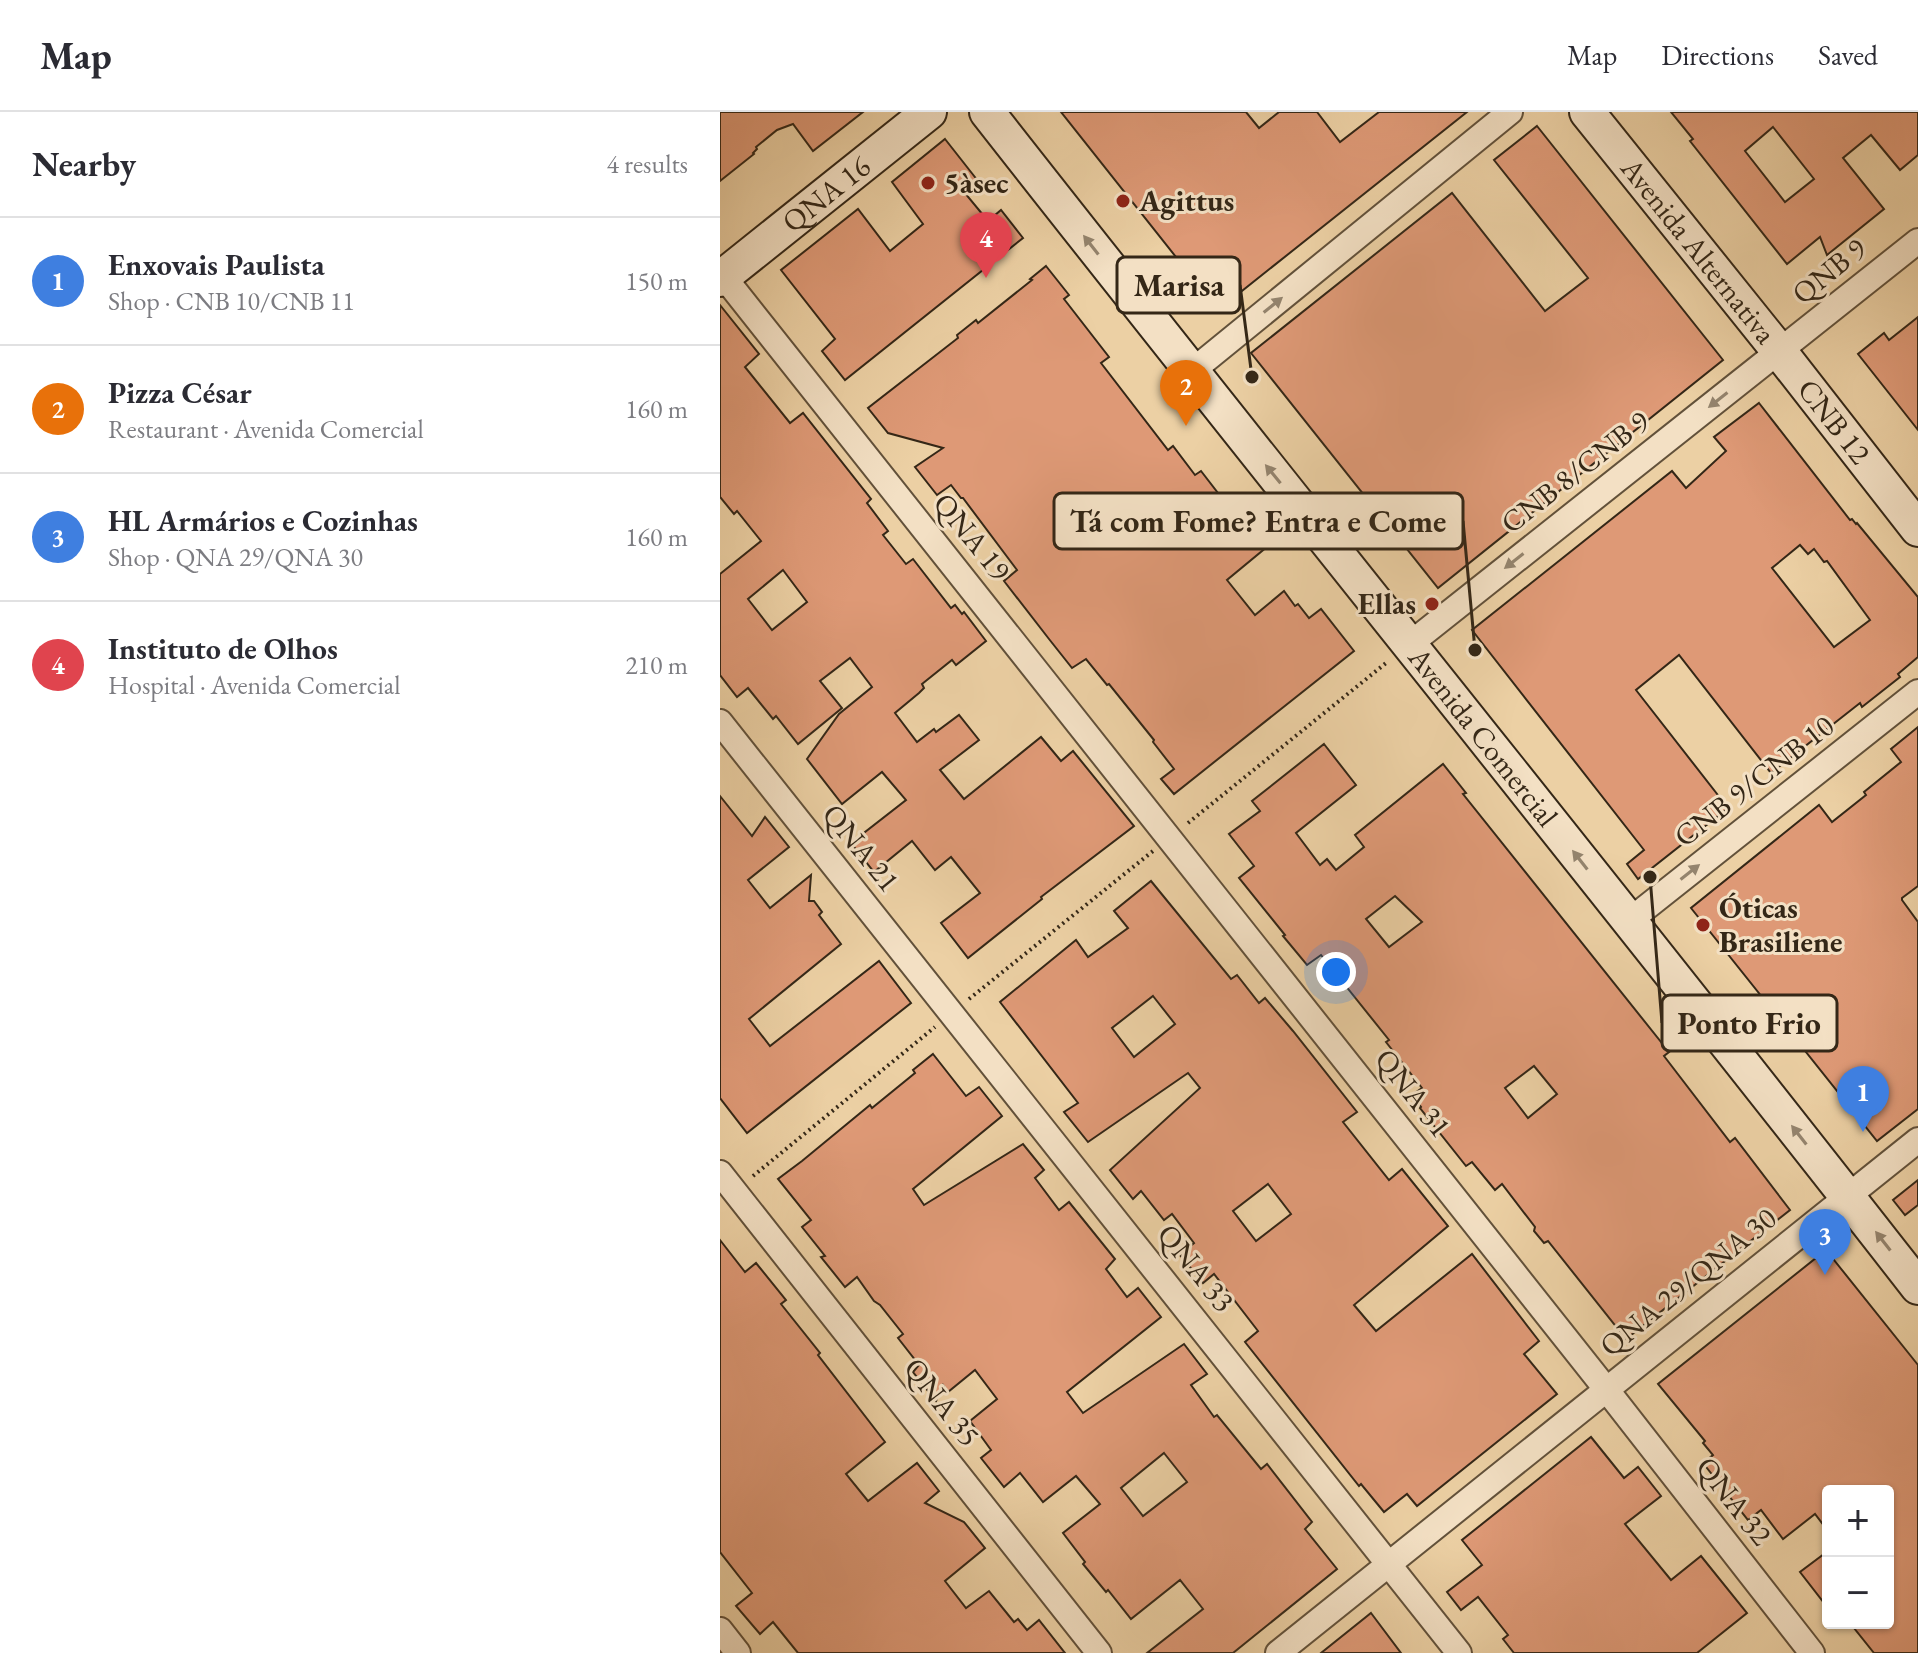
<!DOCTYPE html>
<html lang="en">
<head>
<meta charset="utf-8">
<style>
	body { margin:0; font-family:"EB Garamond",serif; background:#f2f2f3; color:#2b2b33 }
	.controls { position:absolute; right:24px; bottom:24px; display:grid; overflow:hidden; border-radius:8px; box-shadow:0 2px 6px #0004 }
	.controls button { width:72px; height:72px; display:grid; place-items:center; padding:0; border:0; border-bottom:2px solid #e1e1e2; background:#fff; color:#2b2b33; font:40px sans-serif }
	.you { position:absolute; left:616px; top:860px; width:28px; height:28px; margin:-20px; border:6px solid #fff; border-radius:50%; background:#1a73e8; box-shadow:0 0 0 12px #1a73e833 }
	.badge { display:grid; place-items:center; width:52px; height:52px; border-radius:50%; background:#8f2418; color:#fff; font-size:26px; font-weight:700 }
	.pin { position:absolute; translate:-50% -66px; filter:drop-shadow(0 2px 4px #0008) }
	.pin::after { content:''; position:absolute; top:42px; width:28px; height:24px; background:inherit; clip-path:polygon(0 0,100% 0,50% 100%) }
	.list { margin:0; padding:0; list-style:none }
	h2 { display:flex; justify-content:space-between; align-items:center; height:104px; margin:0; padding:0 32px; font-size:34px }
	h2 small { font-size:26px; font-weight:400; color:#7c7c81 }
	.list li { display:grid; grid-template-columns:52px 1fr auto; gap:24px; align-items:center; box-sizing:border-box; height:128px; padding:0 32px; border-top:2px solid #e1e1e2 }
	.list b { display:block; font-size:30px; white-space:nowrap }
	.list p { margin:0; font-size:26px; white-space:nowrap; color:#7c7c81 }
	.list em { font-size:26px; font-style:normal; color:#7c7c81 }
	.map { position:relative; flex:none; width:1198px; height:1541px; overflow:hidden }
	header { display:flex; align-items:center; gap:48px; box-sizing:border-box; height:112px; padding:0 40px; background:#fff; border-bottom:2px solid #e1e1e2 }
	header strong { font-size:38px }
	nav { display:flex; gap:44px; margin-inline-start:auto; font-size:28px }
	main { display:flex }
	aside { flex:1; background:#fff }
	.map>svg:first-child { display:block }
	.building { fill:#de9976; stroke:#342717; stroke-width:2; fill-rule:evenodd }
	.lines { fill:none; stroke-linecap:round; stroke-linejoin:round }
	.street-casing { stroke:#62513a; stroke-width:28 }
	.secondary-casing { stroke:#342717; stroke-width:38 }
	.path { stroke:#342717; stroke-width:4; stroke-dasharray:2 4; stroke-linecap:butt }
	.street { stroke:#f3e0c4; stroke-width:24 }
	.secondary { stroke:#f3e0c4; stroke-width:34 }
	.oneway { fill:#94846e }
	.poi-dot { fill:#8f2418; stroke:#f3e0c4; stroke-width:3 }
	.labels { text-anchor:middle; stroke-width:6; stroke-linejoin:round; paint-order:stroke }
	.poi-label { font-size:30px; font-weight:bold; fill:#342717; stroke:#f3e0c4; text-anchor:start }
	.street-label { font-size:30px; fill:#342717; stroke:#f3e0c4 }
	.leader { fill:none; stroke:#342717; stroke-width:3 }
	.callout-dot { fill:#342717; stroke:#f3e0c4; stroke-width:3 }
	.callout { fill:#f3e0c4; stroke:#342717; stroke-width:3 }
	.callout-label { font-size:32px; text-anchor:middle; font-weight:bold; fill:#342717 }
</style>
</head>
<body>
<header>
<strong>Map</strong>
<nav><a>Map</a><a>Directions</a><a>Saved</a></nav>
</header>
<main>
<aside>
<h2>Nearby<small>4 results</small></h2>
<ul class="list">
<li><span class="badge" style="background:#3f7fe0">1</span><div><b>Enxovais Paulista</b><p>Shop · CNB 10/CNB 11</p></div><em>150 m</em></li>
<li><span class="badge" style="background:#e8710a">2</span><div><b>Pizza César</b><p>Restaurant · Avenida Comercial</p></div><em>160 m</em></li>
<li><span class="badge" style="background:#3f7fe0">3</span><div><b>HL Armários e Cozinhas</b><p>Shop · QNA 29/QNA 30</p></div><em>160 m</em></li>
<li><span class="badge" style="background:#e0444e">4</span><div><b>Instituto de Olhos</b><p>Hospital · Avenida Comercial</p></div><em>210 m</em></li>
</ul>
</aside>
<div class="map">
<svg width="1198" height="1541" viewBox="0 0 1198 1541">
	<rect width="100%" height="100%" fill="#ecd0a4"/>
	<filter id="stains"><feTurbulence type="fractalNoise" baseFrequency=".0025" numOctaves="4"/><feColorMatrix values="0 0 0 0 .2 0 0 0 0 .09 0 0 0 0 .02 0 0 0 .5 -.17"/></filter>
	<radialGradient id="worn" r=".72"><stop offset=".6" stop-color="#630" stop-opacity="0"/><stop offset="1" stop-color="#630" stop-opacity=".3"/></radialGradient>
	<!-- building -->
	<g class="building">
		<polygon points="0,0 143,0 93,39 73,12 57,18 36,35 37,37 33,41 34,42 0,69"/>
		<polygon points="341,0 526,0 539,16 559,0 597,0 620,30 659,0 747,0 498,198"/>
		<path d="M951 0H1198V43L1180 58 1151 23 1123 46 1164 97 1107 143 1100 125 1067 152 970 29 973 27ZM1053 15 1094 67 1065 90 1025 39Z"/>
		<polygon points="817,14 1003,248 718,476 531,241 732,81 825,199 868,166 774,48"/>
		<polygon points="225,27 258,69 244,80 268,109 281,98 303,126 125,268 102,239 115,227 61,158 138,97 170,139 203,112 172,70"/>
		<polygon points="326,154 349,183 344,187 389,245 381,251 448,338 453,334 475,363 481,359 525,416 531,412 548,434 507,468 535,503 564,479 575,494 578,492 589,506 601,497 634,539 454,682 441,667 454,657 433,630 434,628 389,572 387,573 366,547 352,556 329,527 284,469 297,458 243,386 241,386 231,373 217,383 195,355 223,336 168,321 148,296 238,226 237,223 256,208 258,211 312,168 310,167"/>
		<path d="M0 193 39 242 25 255 70 311 83 301 151 387 147 391 168 419 163 423 186 452 193 447 231 496 235 493 242 502 244 500 266 529 236 553 232 548 202 572 204 576 199 581 175 601 197 630 214 617 216 620 239 603 259 628 220 658 244 687 321 625 341 649 353 639 414 714 321 785 322 787 248 846 221 811 260 781 231 745 215 758 192 729 154 760 131 731 186 688 162 660 122 692 87 647 119 602 152 575 130 546 100 569 122 596 78 632 56 604 53 607 28 576 17 585 0 563V462L41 429 17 399 14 402 0 385ZM63 458 87 490 52 518 28 487Z"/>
		<polygon points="1198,205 1198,318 1138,242 1164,221 1169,228"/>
		<path d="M1039 291 1130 408 1132 407 1136 412 1137 411 1198 485V545L1178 562 1180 565 1142 595 1140 591 1051 661 959 543 916 578 1008 696 918 767 907 752 924 738 752 518 952 359 966 376 1006 339 994 325ZM1080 433 1088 442 1094 437 1104 450 1107 449 1150 508 1114 535 1052 456Z"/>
		<polygon points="1198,615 1198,774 1182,786 1182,788 1198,810 1198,997 1157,1029 971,796 1099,693 1112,710 1146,683 1144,680 1181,650 1171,637"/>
		<path d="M604 632 636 673 576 721 600 753 607 747 616 758 644 735 635 723 723 652 746 681 743 682 949 940 944 944 1010 1030 1015 1026 1070 1098 906 1227 828 1129 824 1131 814 1119 815 1115 782 1072 775 1078 752 1050 746 1054 700 996 701 995 692 983 702 976 666 930 669 928 601 843 587 853 563 824 565 823 519 766 534 754 509 722 540 699 532 689ZM675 784 702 810 669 835 646 807ZM814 954 837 982 808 1006 785 976Z"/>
		<polygon points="0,684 32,724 45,705 69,735 28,768 50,796 91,763 89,789 94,789 102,800 99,803 121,832 29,907 50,934 159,849 191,891 27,1021 0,986"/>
		<path d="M431 769 511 867 517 863 539 891 545 886 573 919 637 1000 623 1010 669 1068 682 1057 728 1114 634 1193 656 1219 752 1142 819 1229 804 1242 837 1282 697 1394 687 1382 664 1400 641 1372 639 1374 525 1230 538 1219 494 1162 483 1171 460 1143 474 1131 452 1102 444 1108 421 1079 413 1087 390 1058 480 976 468 961 368 1030 344 1000 358 991 280 890 356 828 368 845 408 816 394 799ZM433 884 455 912 414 945 392 916ZM548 1072 571 1102 536 1129 513 1099Z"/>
		<path d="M213 942 246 984 259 975 282 1004 193 1077 204 1093 303 1032 324 1058 315 1066 339 1098 349 1090 395 1147 386 1157 407 1185 418 1176 441 1205 347 1280 363 1301 464 1232 487 1262 471 1273 494 1305 497 1303 541 1357 547 1352 592 1410 585 1417 617 1457 513 1541H427L483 1497 460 1468 411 1507 388 1478 386 1480 363 1452 365 1450 343 1421 380 1392 356 1364 323 1390 300 1361 284 1375 261 1346 271 1338 250 1309 277 1287 255 1258 228 1280 223 1273 216 1289 193 1260 199 1253 178 1226 183 1222 160 1193 154 1189 137 1165 125 1175 101 1145 105 1144 82 1115 91 1108 58 1067 82 1049 150 993 152 996 195 961 193 958ZM444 1341 467 1370 423 1404 401 1376Z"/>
		<polygon points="1198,1068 1198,1093 1185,1103 1173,1088"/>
		<polygon points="0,1128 25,1160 36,1151 66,1188 61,1192 100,1241 98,1243 165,1330 126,1362 148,1389 197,1351 219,1379 205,1391 244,1410 265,1436 225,1469 246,1496 269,1479 294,1510 298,1507 307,1518 319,1508 345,1541 78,1541 53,1510 40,1522 16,1494 32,1481 0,1440"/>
		<polygon points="1106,1138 1198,1253 1198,1541 1154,1541 1130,1511 1168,1511 1168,1379 1108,1379 1108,1419 1095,1402 1063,1427 1041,1398 1028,1408 983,1351 993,1343 983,1331 985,1329 938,1272"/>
		<polygon points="871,1325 904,1366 918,1355 941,1384 905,1412 951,1468 981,1444 1027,1501 977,1541 794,1541 783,1527 788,1523 758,1485 741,1498 727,1480 762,1453 742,1428"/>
		<polygon points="1108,1439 1108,1496 1080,1460"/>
		<polygon points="651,1501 681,1541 601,1541"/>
	</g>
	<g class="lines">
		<!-- street casing -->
		<g class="street-casing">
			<g id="street">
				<polyline points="0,160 886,1277 1092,1541"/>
				<polyline points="471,260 790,0"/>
				<polyline points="690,532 1198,129"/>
				<polyline points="0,610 739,1541"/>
				<polyline points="909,809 1198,580"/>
				<polyline points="0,1061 379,1541"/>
				<polyline points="0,1518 18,1541"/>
				<polyline points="558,1541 1198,1028"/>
			</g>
		</g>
		<!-- secondary casing -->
		<g class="secondary-casing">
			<g id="secondary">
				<path id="s1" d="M267 0C575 393 891 781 1198 1175"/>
				<path id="s2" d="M867 0 1059 239 1198 417"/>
				<path id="s3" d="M0 167 209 0"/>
			</g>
		</g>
		<!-- path -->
		<g class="path">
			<polyline points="468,711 666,551"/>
			<polyline points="249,887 433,739"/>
			<polyline points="33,1064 215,915"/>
		</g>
		<!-- street -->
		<use href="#street" class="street"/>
		<!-- secondary -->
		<use href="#secondary" class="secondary"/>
	</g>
	<!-- one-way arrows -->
	<defs><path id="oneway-solid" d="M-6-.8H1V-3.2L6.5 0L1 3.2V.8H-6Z" transform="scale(2)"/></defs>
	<g class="oneway">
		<use href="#oneway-solid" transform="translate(371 133) rotate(-128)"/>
		<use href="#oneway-solid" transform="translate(553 193) rotate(-39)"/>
		<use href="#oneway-solid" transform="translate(998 288) rotate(142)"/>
		<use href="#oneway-solid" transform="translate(553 362) rotate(-129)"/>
		<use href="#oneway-solid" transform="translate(794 449) rotate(142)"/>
		<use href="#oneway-solid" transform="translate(860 748) rotate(-128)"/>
		<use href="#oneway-solid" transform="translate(970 760) rotate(-38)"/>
		<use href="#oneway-solid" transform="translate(1079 1023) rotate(-128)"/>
		<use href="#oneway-solid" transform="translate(1163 1129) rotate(-128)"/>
	</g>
	<!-- markers -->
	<g class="poi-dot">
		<circle cx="208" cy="71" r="8"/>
		<circle cx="403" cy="89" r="8"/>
		<circle cx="712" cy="492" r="8"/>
		<circle cx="983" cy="813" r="8"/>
	</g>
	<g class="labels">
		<!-- poi labels -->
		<g class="poi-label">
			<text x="224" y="81">5àsec</text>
			<text x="419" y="99">Agittus</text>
			<text x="696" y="502" text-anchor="end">Ellas</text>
			<text x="999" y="806">Óticas<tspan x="999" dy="34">Brasiliene</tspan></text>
		</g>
		<!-- street labels -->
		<g class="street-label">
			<text dy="10" stroke="none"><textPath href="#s3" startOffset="136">QNA 16</textPath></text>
			<text dy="10" stroke="none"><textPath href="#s2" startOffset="178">Avenida Alternativa</textPath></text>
			<text transform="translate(1109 159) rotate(-39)" y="10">QNB 9</text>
			<text dy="10" stroke="none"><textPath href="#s2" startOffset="396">CNB 12</textPath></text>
			<text transform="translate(855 360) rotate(-38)" y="10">CNB 8/CNB 9</text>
			<text transform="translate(252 425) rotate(51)" y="10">QNA 19</text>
			<text dy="10" stroke="none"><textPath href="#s1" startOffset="798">Avenida Comercial</textPath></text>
			<text transform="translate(1034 669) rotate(-38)" y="10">CNB 9/CNB 10</text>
			<text transform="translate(141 736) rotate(51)" y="10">QNA 21</text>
			<text transform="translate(693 981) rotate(52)" y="10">QNA 31</text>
			<text transform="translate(476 1156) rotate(51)" y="10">QNA 33</text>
			<text transform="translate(968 1170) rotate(-39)" y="10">QNA 29/QNA 30</text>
			<text transform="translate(222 1290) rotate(52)" y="10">QNA 35</text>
			<text transform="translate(1014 1389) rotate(52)" y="10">QNA 32</text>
		</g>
	</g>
	<!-- callouts -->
	<path class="leader" d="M532 265L520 173M755 538L743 409M930 765L942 911"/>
	<g class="callout-dot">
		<circle cx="532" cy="265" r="8"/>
		<circle cx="755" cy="538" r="8"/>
		<circle cx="930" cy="765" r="8"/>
	</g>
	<g class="callout">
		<rect x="397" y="145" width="123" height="56" rx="8"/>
		<rect x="334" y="381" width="409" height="56" rx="8"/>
		<rect x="942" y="883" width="175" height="56" rx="8"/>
	</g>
	<g class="callout-label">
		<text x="459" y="184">Marisa</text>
		<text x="538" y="420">Tá com Fome? Entra e Come</text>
		<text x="1029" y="922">Ponto Frio</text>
	</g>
	<rect width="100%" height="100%" filter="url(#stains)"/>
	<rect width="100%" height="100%" fill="url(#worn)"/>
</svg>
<div class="controls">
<button>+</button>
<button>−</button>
</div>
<div class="you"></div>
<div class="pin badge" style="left:1143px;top:1020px;background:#3f7fe0">1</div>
<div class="pin badge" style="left:466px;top:314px;background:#e8710a">2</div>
<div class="pin badge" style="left:1105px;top:1163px;background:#3f7fe0">3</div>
<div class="pin badge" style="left:266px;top:166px;background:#e0444e">4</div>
</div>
</main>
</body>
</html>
